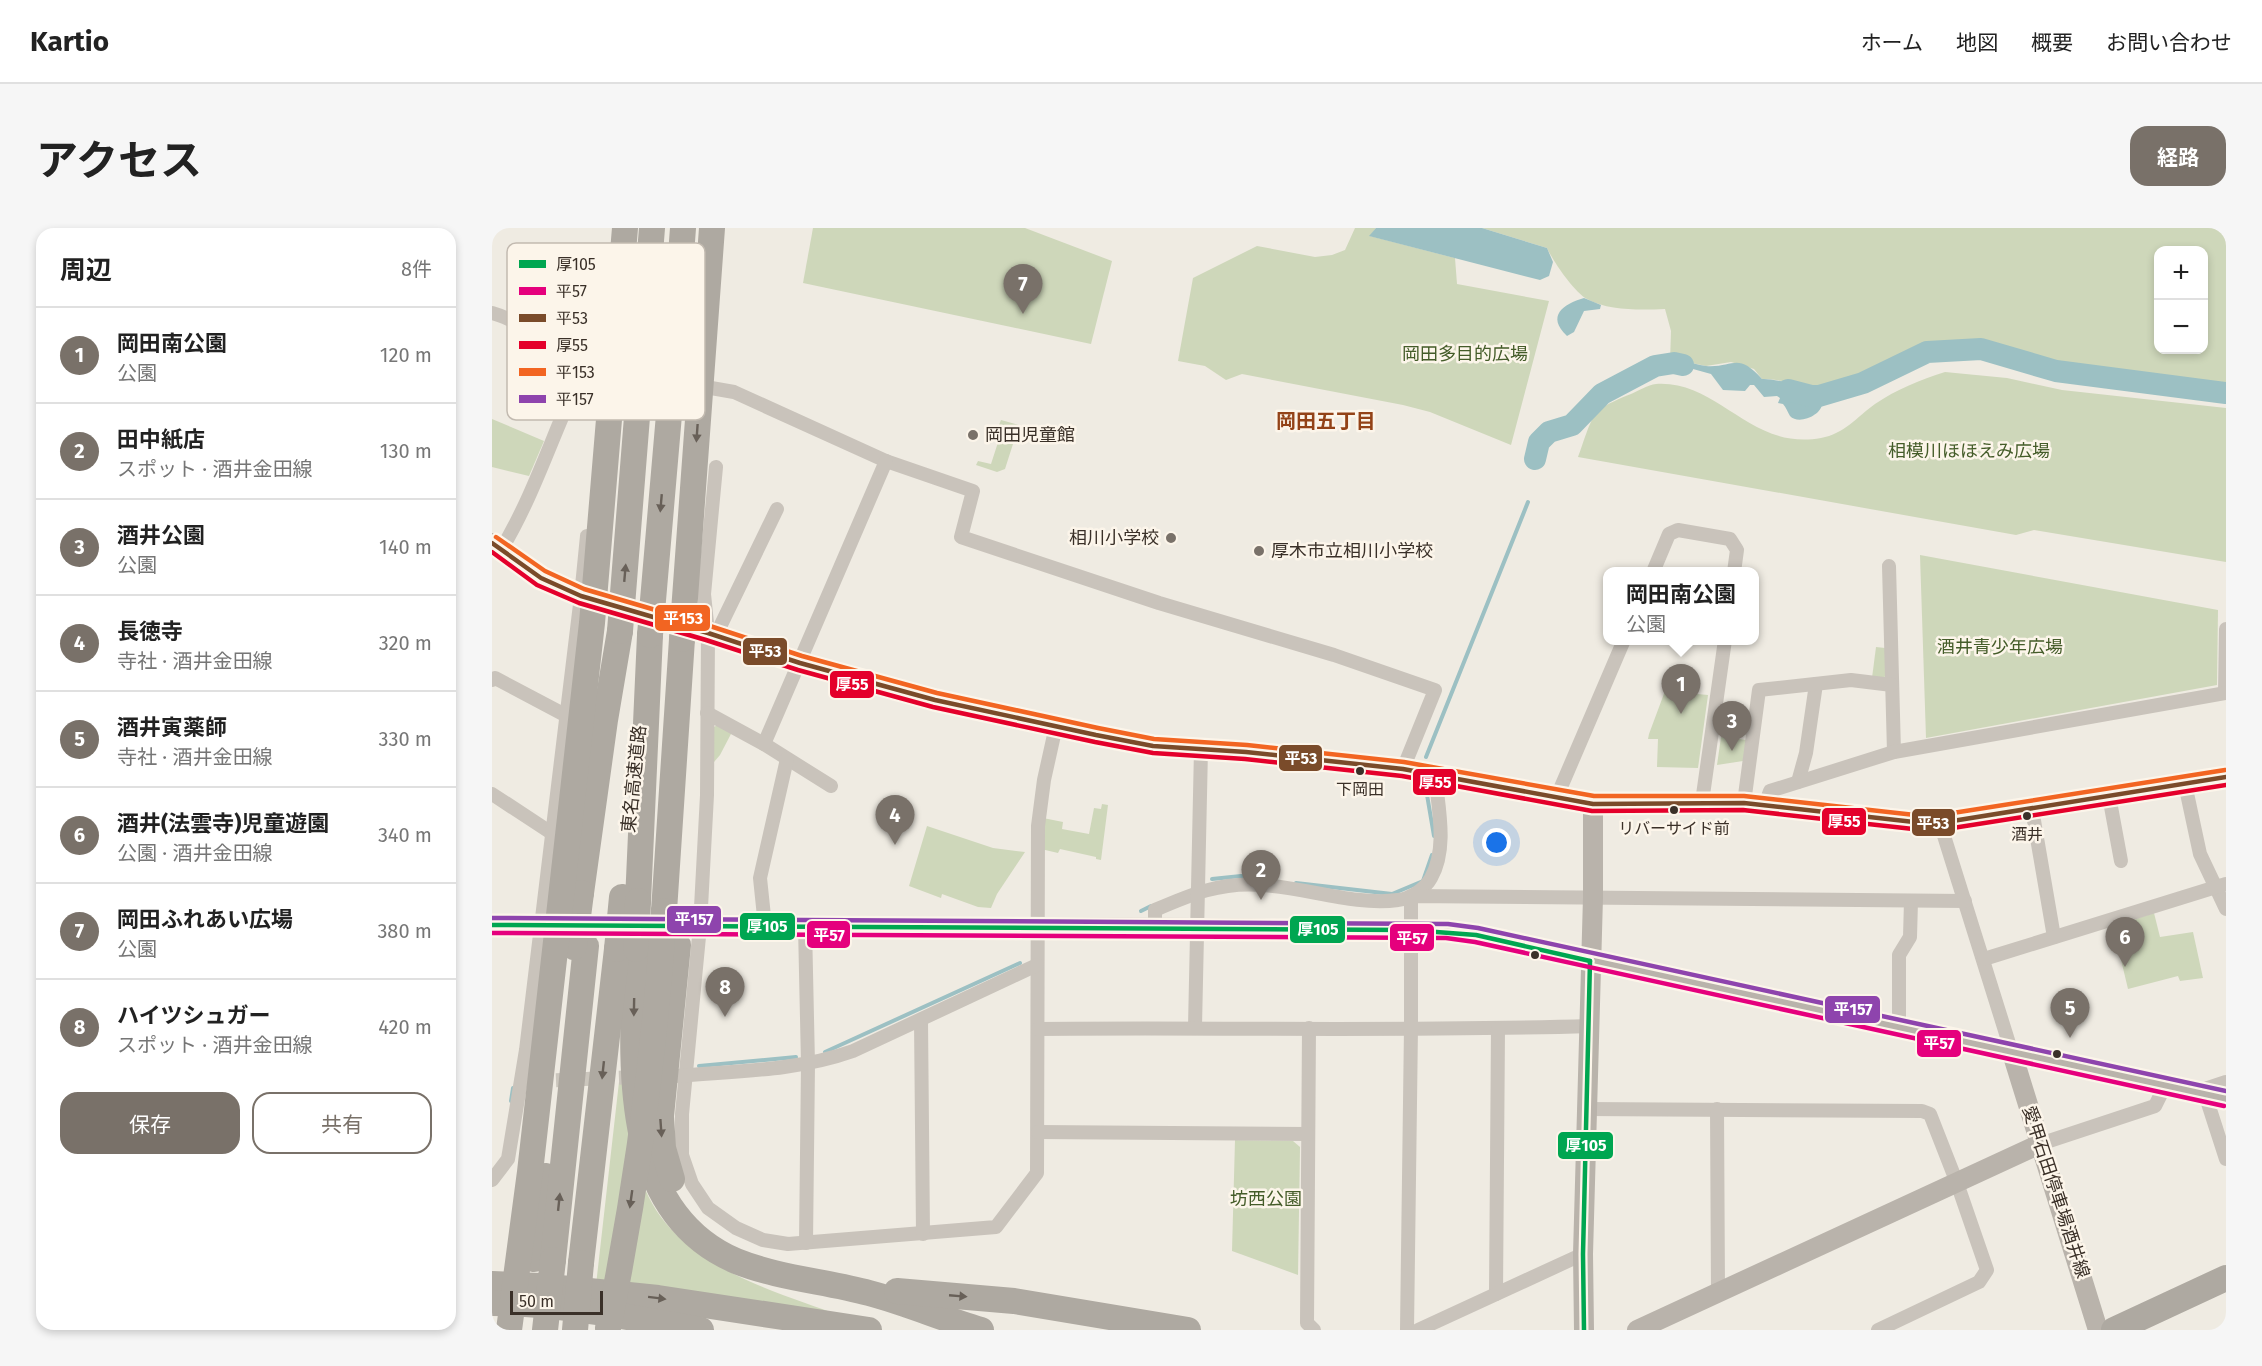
<!DOCTYPE html>
<html lang="ja">
<head>
<meta charset="utf-8">
<style>
	body { margin:0; font-family:"Fira Sans","Noto Sans JP",sans-serif; background:#f6f6f6; color:#222 }
	.controls { position:absolute; right:18px; top:18px; display:grid; overflow:hidden; border-radius:12px; box-shadow:0 3px 9px #0003 }
	.controls button { width:54px; height:54px; display:grid; place-items:center; padding:0; border:0; border-bottom:2px solid #e0e0e0; background:#fff; color:#222; font:30px sans-serif }
	.scale { position:absolute; left:18px; bottom:15px; width:93px; box-sizing:border-box; padding-left:6px; border:3px solid #3a3028; border-top:0; font-size:16px; line-height:21px; white-space:nowrap; color:#3a3028; -webkit-text-stroke:4px #fcf5ea; paint-order:stroke }
	.you { position:absolute; left:1005px; top:615px; width:21px; height:21px; margin:-15px; border:4px solid #fff; border-radius:50%; background:#1a73e8; box-shadow:0 0 0 9px #1a73e833 }
	.badge { display:grid; place-items:center; width:39px; height:39px; border-radius:50%; background:#797169; color:#fff; font-size:20px; font-weight:700 }
	.pin { position:absolute; translate:-50% -50px; filter:drop-shadow(0 2px 3px #0008) }
	.pin::after { content:''; position:absolute; top:32px; width:21px; height:18px; background:inherit; clip-path:polygon(0 0,100% 0,50% 100%) }
	.popup { position:absolute; left:1111px; top:339px; width:156px; height:78px; box-sizing:border-box; display:grid; place-content:center; border-radius:12px; background:#fff; filter:drop-shadow(0 2px 4px #0005); font-size:20px; white-space:nowrap; color:#767676 }
	.popup b { font-size:22px; color:#222 }
	.popup::after { content:''; position:absolute; left:50%; top:100%; margin-left:-12px; border:12px solid transparent; border-top-color:#fff }
	.list { margin:0; padding:0; list-style:none }
	h2 { display:flex; justify-content:space-between; align-items:center; height:78px; margin:0; padding:0 24px; font-size:26px }
	h2 small { font-size:20px; font-weight:400; color:#767676 }
	.list li { display:grid; grid-template-columns:39px 1fr auto; gap:18px; align-items:center; box-sizing:border-box; height:96px; padding:0 24px; border-top:2px solid #e0e0e0 }
	.list b { display:block; font-size:22px; white-space:nowrap }
	.list p { margin:0; font-size:20px; white-space:nowrap; color:#767676 }
	.list em { font-size:20px; font-style:normal; color:#767676 }
	.actions { display:flex; gap:12px; padding:18px 24px }
	.actions a { flex:1; padding:14px 0; border:2px solid #797169; border-radius:18px; text-align:center; font-size:21px; color:#797169 }
	.actions .main { background:#797169; color:#fff }
	.map { position:relative; flex:none; width:1734px; height:1102px; overflow:hidden; border-radius:18px }
	header { display:flex; align-items:center; gap:36px; box-sizing:border-box; height:84px; padding:0 30px; background:#fff; border-bottom:2px solid #e0e0e0 }
	header strong { font-size:28px }
	nav { display:flex; gap:33px; margin-inline-start:auto; font-size:21px }
	.intro { display:flex; align-items:center; justify-content:space-between; box-sizing:border-box; height:144px; padding:0 36px }
	h1 { margin:0; font-size:42px }
	.button { padding:15px 27px; border-radius:18px; background:#797169; color:#fff; font-size:21px; font-weight:700 }
	main { display:flex; gap:36px; padding:0 36px }
	aside { flex:1; background:#fff; border-radius:18px; box-shadow:0 3px 9px #0003 }
	.map>svg:first-child { display:block }
	.green { fill:#ced7ba; fill-rule:evenodd }
	.water { fill:#9cc0c3 }
	.lines { fill:none; stroke-linecap:round; stroke-linejoin:round }
	.stream { stroke:#9cc0c3; stroke-width:4 }
	.river { stroke:#9cc0c3; stroke-width:22 }
	.street-tunnel { stroke:#cbc6bd; stroke-width:14; stroke-dasharray:14 7; stroke-linecap:butt }
	.street { stroke:#c9c3bb; stroke-width:14 }
	.secondary { stroke:#b9b3ab; stroke-width:20 }
	.highway { stroke:#aea9a1; stroke-width:26 }
	.highway-bridge { stroke:#aea9a1; stroke-width:26 }
	.bus-1-casing { stroke:#fcf5ea; stroke-width:9 }
	.bus-2-casing { stroke:#fcf5ea; stroke-width:9 }
	.bus-3-casing { stroke:#fcf5ea; stroke-width:9 }
	.bus-4-casing { stroke:#fcf5ea; stroke-width:9 }
	.bus-5-casing { stroke:#fcf5ea; stroke-width:9 }
	.bus-6-casing { stroke:#fcf5ea; stroke-width:9 }
	.bus-1 { stroke:#00a651; stroke-width:4.5 }
	.bus-2 { stroke:#e5007d; stroke-width:4.5 }
	.bus-3 { stroke:#7a4b2a; stroke-width:4.5 }
	.bus-4 { stroke:#e4002b; stroke-width:4.5 }
	.bus-5 { stroke:#f26522; stroke-width:4.5 }
	.bus-6 { stroke:#8e44ad; stroke-width:4.5 }
	.oneway { fill:#686058 }
	.poi-dot { fill:#797169; stroke:#fcf5ea; stroke-width:2 }
	.bus-dot { fill:#3a3028; stroke:#fcf5ea; stroke-width:2 }
	.labels { text-anchor:middle; stroke-width:5; stroke-linejoin:round; paint-order:stroke }
	.bus-label { font-size:16px; fill:#3a3028; stroke:#fcf5ea }
	.park-label { font-size:18px; fill:#445c29; stroke:#fcf5ea }
	.poi-label { font-size:18px; fill:#3a3028; stroke:#fcf5ea; text-anchor:start }
	.street-label { font-size:18px; fill:#3a3028; stroke:#fcf5ea }
	.neighbourhood-label { font-size:20px; font-weight:bold; fill:#934217; stroke:#fcf5ea }
	.key { fill:#fcf5ea; stroke:#c2bab0; stroke-width:1.5 }
	.key-label { font-size:16px; fill:#3a3028 }
	.line-badge { stroke:#fcf5ea; stroke-width:2 }
	.badge-label { font-size:16px; text-anchor:middle; font-weight:bold; fill:#fff }
</style>
</head>
<body>
<header>
<strong>Kartio</strong>
<nav><a>ホーム</a><a>地図</a><a>概要</a><a>お問い合わせ</a></nav>
</header>
<div class="intro"><h1>アクセス</h1><a class="button">経路</a></div>
<main>
<aside>
<h2>周辺<small>8件</small></h2>
<ul class="list">
<li><span class="badge">1</span><div><b>岡田南公園</b><p>公園</p></div><em>120 m</em></li>
<li><span class="badge">2</span><div><b>田中紙店</b><p>スポット · 酒井金田線</p></div><em>130 m</em></li>
<li><span class="badge">3</span><div><b>酒井公園</b><p>公園</p></div><em>140 m</em></li>
<li><span class="badge">4</span><div><b>長徳寺</b><p>寺社 · 酒井金田線</p></div><em>320 m</em></li>
<li><span class="badge">5</span><div><b>酒井寅薬師</b><p>寺社 · 酒井金田線</p></div><em>330 m</em></li>
<li><span class="badge">6</span><div><b>酒井(法雲寺)児童遊園</b><p>公園 · 酒井金田線</p></div><em>340 m</em></li>
<li><span class="badge">7</span><div><b>岡田ふれあい広場</b><p>公園</p></div><em>380 m</em></li>
<li><span class="badge">8</span><div><b>ハイツシュガー</b><p>スポット · 酒井金田線</p></div><em>420 m</em></li>
</ul>
<div class="actions"><a class="main">保存</a><a>共有</a></div>
</aside>
<div class="map">
<svg width="1734" height="1102" viewBox="0 0 1734 1102">
	<rect width="100%" height="100%" fill="#efebe2"/>
	<!-- green -->
	<g class="green">
		<polygon points="321,0 533,0 620,33 599,116 311,55"/>
		<polygon points="863,0 884,0 878,8 963,30 965,56 1057,73 1019,217 938,184 911,177 750,146 734,152 713,138 686,133 701,50 765,18 823,29 840,27 853,22"/>
		<path d="M990 0H1734V160L1547 138 1524 129 1499 124 1478 126 1443 131 1426 136 1379 158 1368 149 1348 151 1323 165C1307 158 1288 150 1270 151L1262 141 1239 134 1214 138 1190 133 1178 134 1179 103 1173 81C1148 82 1117 83 1095 71 1082 64 1061 33 1055 20ZM1666 22H1712V122H1666Z"/>
		<path d="M1453 144 1515 150 1570 162 1734 180V334L1542 302 1524 307 1086 229C1091 217 1097 192 1106 183 1114 176 1129 170 1139 166 1146 163 1156 157 1164 156 1227 152 1258 223 1329 210 1352 206 1365 189 1383 176 1405 161 1428 152 1453 144Z"/>
		<polygon points="0,191 52,213 37,248 0,239"/>
		<polygon points="509,192 527,197 513,241 505,244 484,237 486,233 499,236 511,199 507,197"/>
		<polygon points="1428,327 1726,382 1725,457 1434,510"/>
		<polygon points="1384,419 1393,420 1394,447 1391,451 1380,450"/>
		<polygon points="1173,463 1216,467 1206,540 1165,539 1166,511 1156,511 1157,506"/>
		<polygon points="227,496 240,504 228,527 222,534 222,499"/>
		<polygon points="1229,509 1255,512 1251,533 1225,537"/>
		<polygon points="610,576 616,577 609,632 604,631 604,629 568,621 566,625 549,621 551,590 571,594 570,601 597,606 602,580 609,581"/>
		<polygon points="435,598 501,620 533,624 505,666 499,680 486,679 450,666 449,670 417,658"/>
		<polygon points="1662,685 1668,709 1701,704 1711,750 1688,753 1686,748 1636,761 1621,698"/>
		<path d="M127 854H131C136 877 140 899 144 922 146 932 147 943 150 953 179 1037 278 1061 352 1089L104 1057Z"/>
		<polygon points="743,912 801,913 808,919 806,1047 740,1023"/>
	</g>
	<!-- water -->
	<g class="water">
		<polygon points="884,0 990,0 1055,20 1061,34 1057,48 1048,52 877,8"/>
		<path d="M1092 70 1109 77 1108 81 1092 83 1082 104 1075 108C1054 88 1071 76 1092 70Z"/>
		<path d="M1190 133C1198 134 1206 137 1214 138 1242 140 1245 123 1270 151 1282 150 1327 160 1330 173 1333 186 1307 198 1298 188 1296 185 1294 179 1291 176L1286 175 1288 170 1285 168 1272 169 1262 157H1258L1253 163 1231 162 1219 146 1183 136 1176 141 1163 142V138L1172 134Z"/>
	</g>
	<g class="lines">
		<!-- stream -->
		<g class="stream">
			<polyline points="934,529 1036,274"/>
			<polyline points="934,561 942,608"/>
			<polyline points="720,651 749,648 770,651"/>
			<polyline points="804,655 900,666 931,653 940,627"/>
			<polyline points="649,683 659,678"/>
			<polyline points="333,824 528,735"/>
			<polyline points="207,838 304,829"/>
			<polyline points="19,873 21,860"/>
		</g>
		<!-- river -->
		<g class="river">
			<polyline points="1296,162 1319,168 1327,168 1371,155 1435,124 1489,121 1564,143 1734,165"/>
			<polyline points="1043,231 1047,214 1057,204 1080,197 1110,166 1163,138 1182,135 1191,137"/>
		</g>
		<!-- street-tunnel -->
		<polyline class="street-tunnel" points="43,853 146,849"/>
		<!-- street -->
		<g class="street">
			<path d="M0 85C10 88 22 92 30 100 38 108 43 118 52 125 64 133 80 136 93 138"/>
			<polyline points="113,91 115,41"/>
			<polyline points="224,239 212,366 216,405 215,567 208,698 190,886 190,927 200,956 216,980 244,1000 271,1012 296,1016 504,999 545,945 546,598 552,552 564,498"/>
			<path d="M9 322C44 264 63 198 93 138L242 164 394 233 481 263 469 309 667 375 842 427 943 462 911 541"/>
			<polyline points="1397,338 1402,524"/>
			<polyline points="1161,344 1177,306 1186,302 1238,311 1245,322 1242,344"/>
			<polyline points="224,407 285,281"/>
			<polyline points="0,452 3,450 73,487"/>
			<polyline points="1733,465 1734,401"/>
			<polyline points="215,485 272,516 339,558"/>
			<polyline points="272,516 394,233"/>
			<polyline points="1306,554 1314,525 1324,456"/>
			<polyline points="1693,556 1708,626 1734,681"/>
			<polyline points="0,566 61,606"/>
			<polyline points="1617,568 1629,633"/>
			<polyline points="1068,570 1069,559 1132,412"/>
			<polyline points="1210,574 1233,412"/>
			<polyline points="1252,575 1267,462 1359,452 1400,457"/>
			<polyline points="1273,577 1278,563 1402,524 1734,465"/>
			<polyline points="1540,581 1562,709"/>
			<polyline points="1448,595 1520,825"/>
			<polyline points="273,698 268,650 295,531"/>
			<polyline points="313,698 316,836 314,1015"/>
			<path d="M663 700V682C700 666 728 654 769 657 813 659 862 678 906 672 918 671 933 661 939 650 956 620 946 579 943 546"/>
			<polyline points="1492,731 1734,656"/>
			<polyline points="429,792 431,1006"/>
			<polyline points="703,799 709,521"/>
			<polyline points="817,800 815,1095 822,1102"/>
			<polyline points="1407,800 1407,727 1418,709 1419,673"/>
			<path d="M546 801C730 799 914 804 1098 798"/>
			<path d="M186 848C244 843 305 843 361 823L545 737"/>
			<polyline points="1704,864 1734,854"/>
			<polyline points="1713,866 1734,931"/>
			<polyline points="1094,881 1430,883 1438,886 1465,955 1495,1042 1487,1054 1386,1102"/>
			<polyline points="1225,881 1226,1064"/>
			<polyline points="546,904 815,906"/>
			<polyline points="1548,916 1663,878 1673,858"/>
			<polyline points="0,952 16,931 34,822 89,368 95,308"/>
			<polyline points="1004,1066 1006,801"/>
			<polyline points="915,1102 919,799 919,668 1473,673"/>
			<polyline points="926,1102 1091,1026"/>
		</g>
		<!-- secondary -->
		<g class="secondary">
			<polyline points="0,315 49,350 89,368 216,405 308,435 443,472 604,507 661,518 754,524 911,541 1101,576 1210,574 1252,575 1422,594 1448,595 1734,549"/>
			<polyline points="0,697 704,700 955,703 984,707 1734,871"/>
			<polyline points="1520,825 1606,1102"/>
			<polyline points="1092,1102 1091,1026 1101,669 1101,576"/>
			<polyline points="1145,1102 1548,916"/>
		</g>
		<!-- highway -->
		<g class="highway">
			<polyline points="89,665 113,492 128,403"/>
			<polyline points="146,673 158,407"/>
			<polyline points="172,683 190,411"/>
			<path d="M144 721C140 828 125 982 244 1033 286 1050 333 1053 377 1065 415 1075 451 1091 489 1102"/>
			<polyline points="180,951 171,920 169,888 186,717"/>
			<polyline points="42,1031 53,948"/>
			<polyline points="61,1032 94,718"/>
			<polyline points="89,1035 125,721"/>
			<polyline points="0,1056 48,1058 166,1070 377,1102"/>
			<polyline points="405,1063 522,1073 696,1102"/>
			<path d="M0 1075C70 1075 140 1090 209 1102"/>
			<polyline points="1622,1102 1734,1050"/>
		</g>
		<!-- highway-bridge -->
		<g class="highway-bridge">
			<polyline points="128,403 160,0"/>
			<polyline points="158,407 178,175 191,0"/>
			<polyline points="190,411 220,0"/>
			<polyline points="82,719 89,665"/>
			<polyline points="125,721 130,669"/>
			<polyline points="144,721 146,673"/>
			<path d="M116 1100C144 963 163 823 172 683"/>
			<polyline points="17,1102 38,944 100,395 133,0"/>
			<polyline points="53,1102 61,1032"/>
			<polyline points="83,1102 89,1035"/>
		</g>
		<!-- bus-1 casing -->
		<g class="bus-1-casing">
			<g id="bus-1">
				<polyline points="0,697 918,702 984,707 1098,733"/>
				<polyline points="1092,1102 1091,1026 1098,733"/>
			</g>
		</g>
		<!-- bus-2 casing -->
		<g class="bus-2-casing">
			<polyline id="bus-2" points="0,705 954,710 983,714 1732,878"/>
		</g>
		<!-- bus-3 casing -->
		<g class="bus-3-casing">
			<polyline id="bus-3" points="0,315 49,350 89,368 216,405 308,435 443,472 604,507 661,518 754,524 911,541 1101,576 1252,575 1422,594 1448,595 1734,549"/>
		</g>
		<!-- bus-4 casing -->
		<g class="bus-4-casing">
			<polyline id="bus-4" points="0,324 45,357 87,375 214,412 306,442 441,479 603,514 661,525 753,531 910,548 1100,583 1251,582 1421,601 1448,602 1734,557"/>
		</g>
		<!-- bus-5 casing -->
		<g class="bus-5-casing">
			<polyline id="bus-5" points="4,309 53,343 92,361 218,398 310,428 445,465 606,500 662,511 755,517 912,534 1102,568 1252,568 1423,587 1448,587 1733,542"/>
		</g>
		<!-- bus-6 casing -->
		<g class="bus-6-casing">
			<polyline id="bus-6" points="0,690 956,696 986,700 1734,863"/>
		</g>
		<!-- bus-1 -->
		<use href="#bus-1" class="bus-1"/>
		<!-- bus-2 -->
		<use href="#bus-2" class="bus-2"/>
		<!-- bus-3 -->
		<use href="#bus-3" class="bus-3"/>
		<!-- bus-4 -->
		<use href="#bus-4" class="bus-4"/>
		<!-- bus-5 -->
		<use href="#bus-5" class="bus-5"/>
		<!-- bus-6 -->
		<use href="#bus-6" class="bus-6"/>
	</g>
	<!-- one-way arrows -->
	<defs><path id="oneway-solid" d="M-6-.8H1V-3.2L6.5 0L1 3.2V.8H-6Z" transform="scale(1.5)"/></defs>
	<g class="oneway">
		<use href="#oneway-solid" transform="translate(205 205) rotate(94)"/>
		<use href="#oneway-solid" transform="translate(169 275) rotate(95)"/>
		<use href="#oneway-solid" transform="translate(133 345) rotate(-85)"/>
		<use href="#oneway-solid" transform="translate(142 779) rotate(91)"/>
		<use href="#oneway-solid" transform="translate(111 842) rotate(96)"/>
		<use href="#oneway-solid" transform="translate(169 900) rotate(86)"/>
		<use href="#oneway-solid" transform="translate(139 971) rotate(98)"/>
		<use href="#oneway-solid" transform="translate(67 974) rotate(-84)"/>
		<use href="#oneway-solid" transform="translate(466 1068) rotate(5)"/>
		<use href="#oneway-solid" transform="translate(165 1070) rotate(7)"/>
	</g>
	<!-- markers -->
	<g class="poi-dot">
		<circle cx="481" cy="207" r="6"/>
		<circle cx="679" cy="310" r="6"/>
		<circle cx="767" cy="323" r="6"/>
	</g>
	<g class="bus-dot">
		<circle cx="868" cy="543" r="5"/>
		<circle cx="1182" cy="582" r="5"/>
		<circle cx="1535" cy="588" r="5"/>
		<circle cx="1043" cy="727" r="5"/>
		<circle cx="1565" cy="826" r="5"/>
	</g>
	<g class="labels">
		<!-- bus labels -->
		<g class="bus-label">
			<text x="868" y="567">下岡田</text>
			<text x="1182" y="606">リバーサイド前</text>
			<text x="1535" y="612">酒井</text>
		</g>
		<!-- park labels -->
		<g class="park-label">
			<text x="973" y="132">岡田多目的広場</text>
			<text x="1477" y="229">相模川ほほえみ広場</text>
			<text x="1508" y="425">酒井青少年広場</text>
			<text x="774" y="977">坊西公園</text>
		</g>
		<!-- poi labels -->
		<g class="poi-label">
			<text x="493" y="213">岡田児童館</text>
			<text x="667" y="316" text-anchor="end">相川小学校</text>
			<text x="779" y="329">厚木市立相川小学校</text>
		</g>
		<!-- street labels -->
		<g class="street-label">
			<text transform="translate(142 551) rotate(-84)" y="6">東名高速道路</text>
			<text transform="translate(1564 964) rotate(72)" y="6">愛甲石田停車場酒井線</text>
		</g>
		<!-- neighbourhood labels -->
		<g class="neighbourhood-label">
			<text x="834" y="200">岡田五丁目</text>
		</g>
	</g>
	<!-- legend -->
	<rect x="15" y="15" width="198" height="177" rx="9" class="key"/>
	<rect x="27" y="32" width="27" height="8" fill="#00a651"/>
	<rect x="27" y="59" width="27" height="8" fill="#e5007d"/>
	<rect x="27" y="86" width="27" height="8" fill="#7a4b2a"/>
	<rect x="27" y="113" width="27" height="8" fill="#e4002b"/>
	<rect x="27" y="140" width="27" height="8" fill="#f26522"/>
	<rect x="27" y="167" width="27" height="8" fill="#8e44ad"/>
	<g class="key-label">
		<text x="64" y="42">厚105</text>
		<text x="64" y="69">平57</text>
		<text x="64" y="96">平53</text>
		<text x="64" y="123">厚55</text>
		<text x="64" y="150">平153</text>
		<text x="64" y="177">平157</text>
	</g>
	<g class="line-badge">
		<rect x="162" y="376" width="57" height="28" rx="6" fill="#f26522"/>
		<rect x="250" y="409" width="46" height="29" rx="6" fill="#7a4b2a"/>
		<rect x="337" y="442" width="46" height="29" rx="6" fill="#e4002b"/>
		<rect x="786" y="516" width="45" height="28" rx="6" fill="#7a4b2a"/>
		<rect x="920" y="540" width="45" height="28" rx="6" fill="#e4002b"/>
		<rect x="1329" y="579" width="46" height="29" rx="6" fill="#e4002b"/>
		<rect x="1419" y="580" width="45" height="29" rx="6" fill="#7a4b2a"/>
		<rect x="174" y="677" width="56" height="29" rx="6" fill="#8e44ad"/>
		<rect x="247" y="684" width="57" height="29" rx="6" fill="#00a651"/>
		<rect x="797" y="687" width="57" height="29" rx="6" fill="#00a651"/>
		<rect x="314" y="692" width="45" height="29" rx="6" fill="#e5007d"/>
		<rect x="897" y="695" width="46" height="29" rx="6" fill="#e5007d"/>
		<rect x="1332" y="767" width="57" height="29" rx="6" fill="#8e44ad"/>
		<rect x="1424" y="801" width="46" height="29" rx="6" fill="#e5007d"/>
		<rect x="1065" y="903" width="57" height="29" rx="6" fill="#00a651"/>
	</g>
	<g class="badge-label">
		<text x="191" y="396">平153</text>
		<text x="273" y="429">平53</text>
		<text x="360" y="462">厚55</text>
		<text x="809" y="536">平53</text>
		<text x="943" y="560">厚55</text>
		<text x="1352" y="599">厚55</text>
		<text x="1441" y="601">平53</text>
		<text x="202" y="697">平157</text>
		<text x="275" y="704">厚105</text>
		<text x="826" y="707">厚105</text>
		<text x="337" y="713">平57</text>
		<text x="920" y="716">平57</text>
		<text x="1361" y="787">平157</text>
		<text x="1447" y="821">平57</text>
		<text x="1094" y="923">厚105</text>
	</g>
</svg>
<div class="controls">
<button>+</button>
<button>−</button>
</div>
<div class="scale">50 m</div>
<div class="you"></div>
<div class="pin badge" style="left:1189px;top:486px">1</div>
<div class="popup"><b>岡田南公園</b>公園</div>
<div class="pin badge" style="left:769px;top:672px">2</div>
<div class="pin badge" style="left:1240px;top:523px">3</div>
<div class="pin badge" style="left:403px;top:617px">4</div>
<div class="pin badge" style="left:1578px;top:810px">5</div>
<div class="pin badge" style="left:1633px;top:739px">6</div>
<div class="pin badge" style="left:531px;top:86px">7</div>
<div class="pin badge" style="left:233px;top:789px">8</div>
</div>
</main>
</body>
</html>
